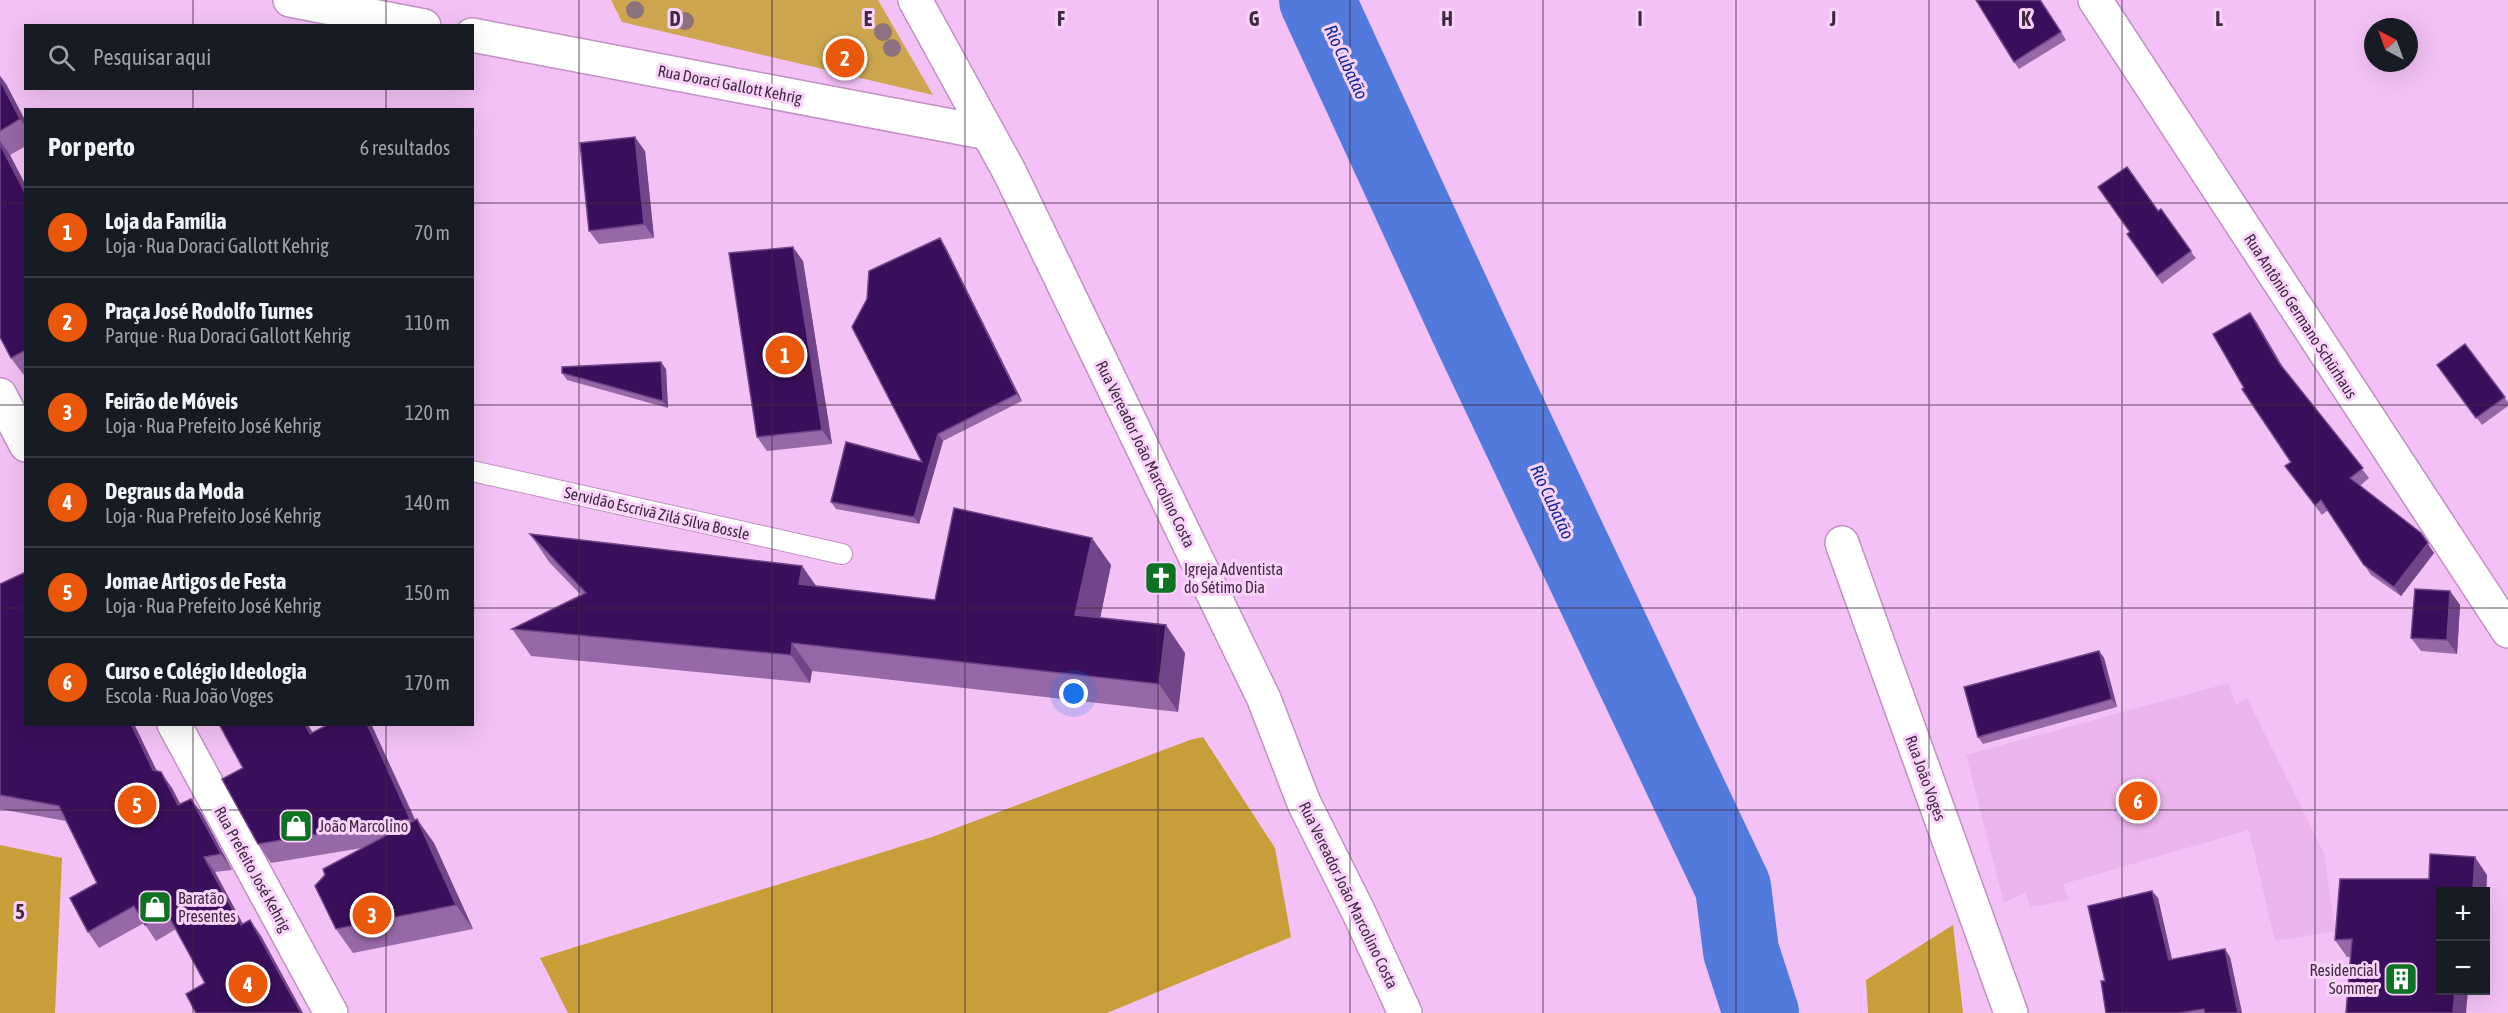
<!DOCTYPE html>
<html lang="pt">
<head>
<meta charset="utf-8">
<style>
	body { margin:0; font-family:"Asap Condensed",sans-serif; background:#242831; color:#f1f3f6 }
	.controls { position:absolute; right:18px; bottom:18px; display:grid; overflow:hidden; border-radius:0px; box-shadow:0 6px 24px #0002 }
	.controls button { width:54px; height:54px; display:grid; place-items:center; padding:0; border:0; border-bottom:2px solid #363941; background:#171b24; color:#f1f3f6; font:30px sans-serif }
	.compass { position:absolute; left:2364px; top:18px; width:54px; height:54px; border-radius:50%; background:#171b24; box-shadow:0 6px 24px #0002; rotate:319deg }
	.you { position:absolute; left:1074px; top:694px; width:21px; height:21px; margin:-15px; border:4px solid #fff; border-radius:50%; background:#1a73e8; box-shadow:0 0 0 9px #1a73e833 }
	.badge { display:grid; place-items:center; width:39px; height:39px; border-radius:50%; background:#ea580c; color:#fff; font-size:20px; font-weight:700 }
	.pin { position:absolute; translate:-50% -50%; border:3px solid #fff; box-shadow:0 2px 6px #0006 }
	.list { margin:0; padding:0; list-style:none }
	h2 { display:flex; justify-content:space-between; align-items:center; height:78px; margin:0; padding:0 24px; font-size:26px }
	h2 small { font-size:20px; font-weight:400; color:#9ea1a6 }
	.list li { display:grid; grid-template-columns:39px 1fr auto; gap:18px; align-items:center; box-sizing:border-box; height:90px; padding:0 24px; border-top:2px solid #363941 }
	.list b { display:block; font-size:22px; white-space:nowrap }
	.list p { margin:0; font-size:20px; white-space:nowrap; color:#9ea1a6 }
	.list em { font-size:20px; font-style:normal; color:#9ea1a6 }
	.icon { flex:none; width:33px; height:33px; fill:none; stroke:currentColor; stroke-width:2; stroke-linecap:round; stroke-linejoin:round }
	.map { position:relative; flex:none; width:2508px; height:1013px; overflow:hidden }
	.search { position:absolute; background:#171b24; box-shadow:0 6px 24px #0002; left:24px; top:24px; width:450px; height:66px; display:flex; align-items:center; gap:15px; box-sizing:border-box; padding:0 21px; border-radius:0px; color:#9ea1a6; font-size:22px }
	.panel { position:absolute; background:#171b24; box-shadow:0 6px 24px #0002; left:24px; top:108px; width:450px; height:618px; border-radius:0px }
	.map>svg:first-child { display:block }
	.built { fill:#ebb4ec }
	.green { fill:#cca54e }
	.forest { fill:#c89e38 }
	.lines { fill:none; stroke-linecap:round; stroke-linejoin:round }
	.river { stroke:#527add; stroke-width:76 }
	.lane-casing { stroke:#c191c3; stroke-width:22 }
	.street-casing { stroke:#c191c3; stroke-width:36 }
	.secondary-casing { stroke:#c191c3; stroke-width:36 }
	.lane { stroke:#fff; stroke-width:20 }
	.street { stroke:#fff; stroke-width:33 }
	.secondary { stroke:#fff; stroke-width:33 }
	.tree { fill:#8d717d }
	.wall { fill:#9668a8 }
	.shaded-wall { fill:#724489 }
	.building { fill:#3a0f5b; stroke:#724489; stroke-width:1.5 }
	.grid { fill:none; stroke:#3f2b3f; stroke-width:1.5; stroke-opacity:0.55 }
	.labels { text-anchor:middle; stroke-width:6; stroke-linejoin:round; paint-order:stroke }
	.street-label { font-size:16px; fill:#3f2b3f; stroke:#fbd2fc }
	.poi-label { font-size:16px; fill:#3f2b3f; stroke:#fbd2fc; text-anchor:start }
	.water-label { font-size:18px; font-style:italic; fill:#0d2a9e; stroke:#fbd2fc }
	.grid-label { font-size:20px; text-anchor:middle; font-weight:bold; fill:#3f2b3f; stroke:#fbd2fc; stroke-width:6; stroke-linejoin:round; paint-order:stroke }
</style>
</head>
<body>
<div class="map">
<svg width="2508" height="1013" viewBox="0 0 2508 1013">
	<rect width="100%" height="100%" fill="#f3c1f5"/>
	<!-- built -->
	<polygon class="built" points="2229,683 2236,705 2247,698 2324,853 2335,931 2275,941 2249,830 2063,884 2069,900 2030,907 2026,892 2004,903 1966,755"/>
	<!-- green -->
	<polygon class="green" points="611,0 878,0 933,95 622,22"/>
	<!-- forest -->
	<g class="forest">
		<polygon points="1203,737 1275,848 1291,937 1107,1013 568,1013 540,958 935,836 1190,740"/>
		<polygon points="0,845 62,858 55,1013 0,1013"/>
		<polygon points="1953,925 1963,1013 1868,1013 1866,980"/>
	</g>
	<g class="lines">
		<!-- river -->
		<polyline class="river" points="1317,0 1470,332 1733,887 1741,951 1761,1013"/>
		<!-- lane casing -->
		<g class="lane-casing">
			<polyline id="lane" points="472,471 842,554"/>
		</g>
		<!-- street casing -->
		<g class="street-casing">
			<g id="street">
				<polyline points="290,0 424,26"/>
				<polyline points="2095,0 2508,631"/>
				<polyline points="472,35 988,133"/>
				<polyline points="1842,543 2011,1013"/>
			</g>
		</g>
		<!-- secondary casing -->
		<g class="secondary-casing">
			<g id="secondary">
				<polyline points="915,0 1009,171 1264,699 1304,803 1359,913 1405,1013"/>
				<polyline points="0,395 26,445"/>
				<polyline points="174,724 331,1013"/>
			</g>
		</g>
		<!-- lane -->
		<use href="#lane" class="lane"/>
		<!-- street -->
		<use href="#street" class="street"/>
		<!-- secondary -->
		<use href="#secondary" class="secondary"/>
	</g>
	<!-- trees -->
	<g class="tree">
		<circle cx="635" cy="10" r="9"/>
		<circle cx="685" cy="21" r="9"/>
		<circle cx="883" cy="32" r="9"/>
		<circle cx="892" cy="48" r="9"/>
		<circle cx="848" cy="62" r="9"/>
	</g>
	<!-- wall -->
	<g class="wall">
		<polygon points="2041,0 2066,40 2019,69 2014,62"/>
		<polygon points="0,76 6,84 26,122 26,146 10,155 26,186 26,378 11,358 0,337"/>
		<polygon points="645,151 654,238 599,244 589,231"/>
		<polygon points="2158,211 2196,258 2162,284 2127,234"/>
		<polygon points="945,246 1022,401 943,441 919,524 836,509 831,502 922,462"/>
		<polygon points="803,261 832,444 767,451 757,437"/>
		<polygon points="2250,313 2257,323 2284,369 2369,478 2360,486 2434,553 2401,596 2371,575 2328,510 2322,515 2285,466 2291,462"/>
		<polygon points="2465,344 2508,402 2508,406 2482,425 2437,365"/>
		<polygon points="666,369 668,408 567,380 562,373"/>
		<polygon points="530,534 802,566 816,586 935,600 1111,565 1100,618 1185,653 1178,712 812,671 810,683 531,656 512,629 581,595 549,562"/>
		<polygon points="0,584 26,724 134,724 157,771 172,788 180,804 191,799 202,814 232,870 215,872 243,924 250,920 261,936 303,1013 196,1013 205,983 176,929 156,941 144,923 99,948 88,932 97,883 66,821 0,809"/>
		<polygon points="2450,591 2460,605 2457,654 2421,651 2411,638"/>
		<polygon points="2099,651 2104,658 2117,707 1983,744 1978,737"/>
		<polygon points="329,724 371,724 415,819 434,843 473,929 353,953 336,929 362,848 271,863 258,844 243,768"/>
		<polygon points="2487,875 2486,896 2486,891 2440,891 2350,957 2347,957 2335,940 2429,879"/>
		<polygon points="2158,898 2172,960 2230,957 2242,1013 2106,1013 2105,981"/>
	</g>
	<!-- shaded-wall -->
	<g class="shaded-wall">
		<polygon points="0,76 6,84 26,122 26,127 20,119 0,80"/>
		<polygon points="635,137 645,151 654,238 644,224"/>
		<polygon points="0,141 10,155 26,186 26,195 0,144"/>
		<polygon points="940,238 945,246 1022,401 1017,394"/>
		<polygon points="793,247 803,261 832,444 822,430"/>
		<polygon points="2250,313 2257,323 2286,373 2279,363"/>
		<polygon points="661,362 666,369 668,408 663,401"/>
		<polygon points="938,434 943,441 919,524 914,517"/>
		<polygon points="2421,533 2434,553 2401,596 2394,587"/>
		<polygon points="1092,538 1111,565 1095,643 1075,615"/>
		<polygon points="802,566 821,593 799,584"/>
		<polygon points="2450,591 2460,605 2457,654 2447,640"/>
		<polygon points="1166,625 1185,653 1178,712 1159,684"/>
		<polygon points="792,643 812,671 810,683 791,655"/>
		<polygon points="2099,651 2104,658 2117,707 2112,699"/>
		<polygon points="131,724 134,724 164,786 153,770"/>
		<polygon points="305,724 308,724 323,753 310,734"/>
		<polygon points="367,724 371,724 373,728 423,838 410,819"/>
		<polygon points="161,772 172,788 189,821 178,805"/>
		<polygon points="191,799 202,814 232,870 221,854"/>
		<polygon points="417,819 434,843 473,929 456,905"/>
		<polygon points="204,857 215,872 252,941 241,925"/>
		<polygon points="2475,857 2487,875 2486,896 2486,891 2474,891 2473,889"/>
		<polygon points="2152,891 2158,898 2174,968 2169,960"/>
		<polygon points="250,920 261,936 303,1013 301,1013"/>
		<polygon points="2225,949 2230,957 2242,1013 2238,1013"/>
		<polygon points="2455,990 2468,990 2466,1013 2453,1013"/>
	</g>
	<!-- building -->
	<g class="building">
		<polygon points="1976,0 2040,0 2061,32 2014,62"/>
		<polygon points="0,80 20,119 0,131"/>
		<polygon points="635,137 644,224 589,231 580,143"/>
		<polygon points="0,144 26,195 26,350 11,358 0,337"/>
		<polygon points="2127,167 2158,211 2161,209 2191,251 2157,276 2127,234 2130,232 2098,187"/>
		<polygon points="940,238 1017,394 938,434 914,517 831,502 846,442 922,462 852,327 867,299 869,271"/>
		<polygon points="793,247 822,430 757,437 729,253"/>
		<polygon points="2250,313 2279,363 2363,468 2350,478 2421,533 2428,543 2394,587 2364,565 2321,500 2315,505 2285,466 2291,462 2242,389 2244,388 2213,334"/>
		<polygon points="2465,344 2505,397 2476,418 2437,365"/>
		<polygon points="661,362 663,401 562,373 562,367"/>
		<polygon points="954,508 1092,538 1075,615 1166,625 1159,684 792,643 791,655 512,629 586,593 530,534 802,566 799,584 935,600"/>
		<polygon points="26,572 26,724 131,724 153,770 161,772 178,805 191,799 221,854 204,857 241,925 250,920 301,1013 196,1013 186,994 205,983 167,913 145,925 134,906 88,932 70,898 97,883 59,806 0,795 0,584"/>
		<polygon points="2415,589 2450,591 2447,640 2411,638"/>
		<polygon points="2099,651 2112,699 1978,737 1964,687"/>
		<polygon points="219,724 305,724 310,734 329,724 367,724 410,819 258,844 222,779 243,768"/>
		<polygon points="417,819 456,905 336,929 315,886 325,875 323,869"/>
		<polygon points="2430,854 2475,857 2473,889 2464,888 2464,891 2440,891 2440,990 2455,990 2453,1013 2346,1013 2352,939 2335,940 2340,879 2429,879"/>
		<polygon points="2152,891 2169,960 2225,949 2238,1013 2205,1013 2204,1009 2178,1013 2106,1013 2101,981 2105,981 2088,906"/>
	</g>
	<!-- grid -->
	<path class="grid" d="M193 0V26M386 0V26M579 0V1013M772 0V1013M965 0V1013M1158 0V1013M1350 0V1013M1543 0V1013M1736 0V1013M1929 0V1013M2122 0V1013M2315 0V1013M193 88V110M386 88V110M0 203H26M472 203H2508M0 405H26M472 405H2508M0 608H26M472 608H2508M193 724V1013M386 724V1013M0 810H2508"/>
	<!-- icons -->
	<defs>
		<g id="church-square" transform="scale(1.725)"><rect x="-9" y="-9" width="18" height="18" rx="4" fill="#0d7222" stroke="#fbd2fc"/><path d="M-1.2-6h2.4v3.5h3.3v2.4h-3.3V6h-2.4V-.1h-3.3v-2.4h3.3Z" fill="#fff"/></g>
		<g id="shop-square" transform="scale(1.725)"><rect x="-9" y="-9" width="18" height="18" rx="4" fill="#0d7222" stroke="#fbd2fc"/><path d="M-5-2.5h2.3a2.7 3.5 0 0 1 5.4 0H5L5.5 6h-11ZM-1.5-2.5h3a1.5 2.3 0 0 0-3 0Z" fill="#fff"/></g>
		<g id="building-square" transform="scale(1.725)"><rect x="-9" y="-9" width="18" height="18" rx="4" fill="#0d7222" stroke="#fbd2fc"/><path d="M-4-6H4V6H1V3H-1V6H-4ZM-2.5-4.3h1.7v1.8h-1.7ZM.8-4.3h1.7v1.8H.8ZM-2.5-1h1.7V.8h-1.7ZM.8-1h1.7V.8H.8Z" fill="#fff"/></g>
	</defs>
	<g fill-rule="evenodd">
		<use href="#church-square" x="1161" y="578"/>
		<use href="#shop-square" x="296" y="826"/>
		<use href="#shop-square" x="155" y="907"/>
		<use href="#building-square" x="2401" y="979"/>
	</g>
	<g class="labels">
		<!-- street labels -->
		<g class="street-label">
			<text transform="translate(730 84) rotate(11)" y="6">Rua Doraci Gallott Kehrig</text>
			<text transform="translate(2301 316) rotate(57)" y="6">Rua Antônio Germano Schürhaus</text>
			<text transform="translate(1146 454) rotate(64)" y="6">Rua Vereador João Marcolino Costa</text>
			<text transform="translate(657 513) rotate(13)" y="6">Servidão Escrivã Zilá Silva Bossle</text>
			<text transform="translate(1926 778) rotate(70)" y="6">Rua João Voges</text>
			<text transform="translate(253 869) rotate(61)" y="6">Rua Prefeito José Kehrig</text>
			<text transform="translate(1349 895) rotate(64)" y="6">Rua Vereador João Marcolino Costa</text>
		</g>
		<!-- poi labels -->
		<g class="poi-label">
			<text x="1184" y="575">Igreja Adventista<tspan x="1184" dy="18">do Sétimo Dia</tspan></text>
			<text x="319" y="832">João Marcolino</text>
			<text x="178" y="904">Baratão<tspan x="178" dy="18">Presentes</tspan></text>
			<text x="2378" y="976" text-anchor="end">Residencial<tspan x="2378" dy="18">Sommer</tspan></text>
		</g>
		<!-- water labels -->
		<g class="water-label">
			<text transform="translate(1346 62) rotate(65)" y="6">Rio Cubatão</text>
			<text transform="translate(1552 502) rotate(65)" y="6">Rio Cubatão</text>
		</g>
	</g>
	<g class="grid-label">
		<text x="675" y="26">D</text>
		<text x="868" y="26">E</text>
		<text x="1061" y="26">F</text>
		<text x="1254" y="26">G</text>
		<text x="1447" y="26">H</text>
		<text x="1640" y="26">I</text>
		<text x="1833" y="26">J</text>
		<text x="2026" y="26">K</text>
		<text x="2219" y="26">L</text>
		<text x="20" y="919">5</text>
	</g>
</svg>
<div class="controls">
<button>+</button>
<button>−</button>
</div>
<svg class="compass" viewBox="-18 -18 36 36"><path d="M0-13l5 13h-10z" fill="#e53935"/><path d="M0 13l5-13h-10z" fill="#9ea1a6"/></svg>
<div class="you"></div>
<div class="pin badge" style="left:785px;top:355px">1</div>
<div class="pin badge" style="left:845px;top:58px">2</div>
<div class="pin badge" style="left:372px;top:915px">3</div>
<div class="pin badge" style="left:248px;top:984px">4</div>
<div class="pin badge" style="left:137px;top:805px">5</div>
<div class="pin badge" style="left:2138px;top:801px">6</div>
<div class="search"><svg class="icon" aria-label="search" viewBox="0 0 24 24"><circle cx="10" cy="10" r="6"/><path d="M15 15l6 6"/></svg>Pesquisar aqui</div>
<section class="panel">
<h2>Por perto<small>6 resultados</small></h2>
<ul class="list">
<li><span class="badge">1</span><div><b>Loja da Família</b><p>Loja · Rua Doraci Gallott Kehrig</p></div><em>70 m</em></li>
<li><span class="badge">2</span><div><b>Praça José Rodolfo Turnes</b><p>Parque · Rua Doraci Gallott Kehrig</p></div><em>110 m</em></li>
<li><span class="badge">3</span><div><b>Feirão de Móveis</b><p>Loja · Rua Prefeito José Kehrig</p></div><em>120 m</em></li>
<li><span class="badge">4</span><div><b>Degraus da Moda</b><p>Loja · Rua Prefeito José Kehrig</p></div><em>140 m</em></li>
<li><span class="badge">5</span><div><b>Jomae Artigos de Festa</b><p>Loja · Rua Prefeito José Kehrig</p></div><em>150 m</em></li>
<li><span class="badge">6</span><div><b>Curso e Colégio Ideologia</b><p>Escola · Rua João Voges</p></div><em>170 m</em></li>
</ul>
</section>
</div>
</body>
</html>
